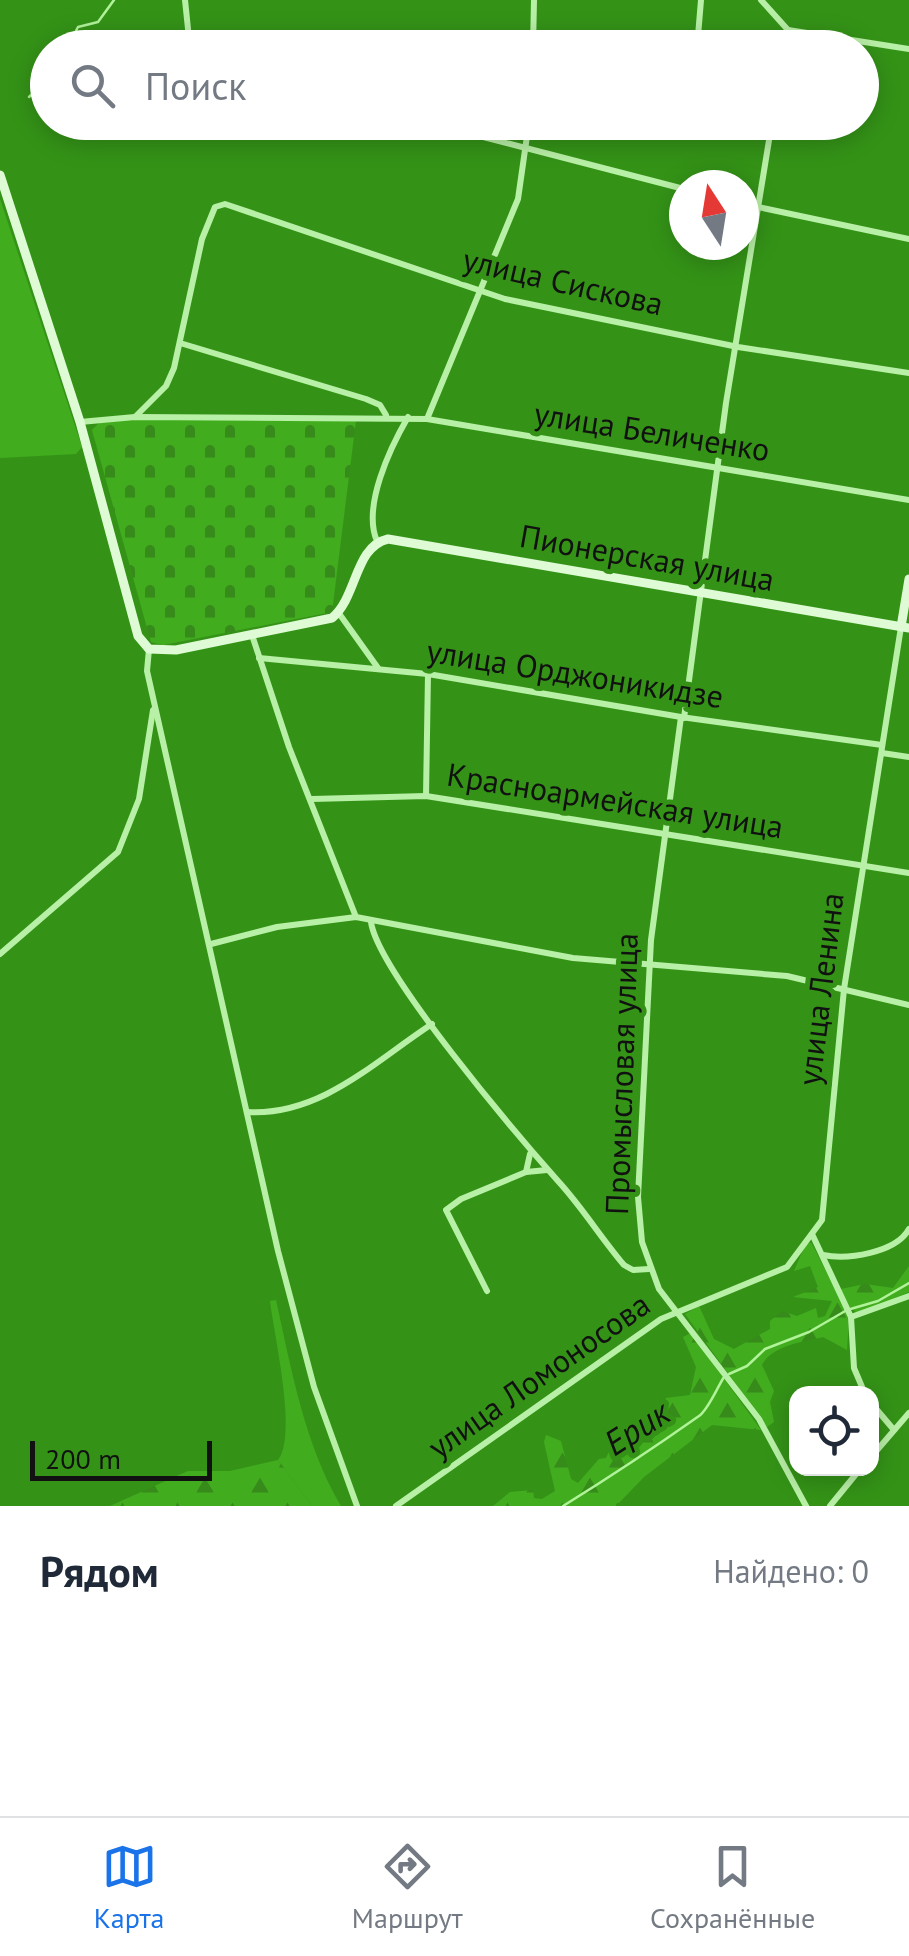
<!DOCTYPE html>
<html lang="ru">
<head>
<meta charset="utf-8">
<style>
	body { margin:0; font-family:"PT Sans",sans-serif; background:#f6f6f7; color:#1f2937 }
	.controls { position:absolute; right:30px; bottom:30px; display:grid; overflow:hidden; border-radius:20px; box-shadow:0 5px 25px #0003 }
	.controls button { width:90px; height:90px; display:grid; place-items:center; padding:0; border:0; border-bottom:2px solid #e0e1e3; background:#fff; color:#1f2937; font:50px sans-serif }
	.compass { position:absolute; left:669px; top:170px; width:90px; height:90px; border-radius:50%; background:#fff; box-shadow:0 5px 25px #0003; rotate:348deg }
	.scale { position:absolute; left:30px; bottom:25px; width:182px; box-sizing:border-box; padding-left:10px; border:5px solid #111; border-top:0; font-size:28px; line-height:35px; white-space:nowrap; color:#111; -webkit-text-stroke:8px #349317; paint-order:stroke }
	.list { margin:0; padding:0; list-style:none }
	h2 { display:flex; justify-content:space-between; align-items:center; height:130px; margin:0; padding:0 40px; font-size:42px }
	h2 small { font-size:32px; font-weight:400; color:#747a83 }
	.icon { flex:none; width:55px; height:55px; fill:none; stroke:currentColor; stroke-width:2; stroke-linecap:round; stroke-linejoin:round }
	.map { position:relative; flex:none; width:909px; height:1506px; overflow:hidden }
	.search { position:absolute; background:#fff; box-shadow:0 5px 25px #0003; left:30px; right:30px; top:30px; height:110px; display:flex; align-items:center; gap:25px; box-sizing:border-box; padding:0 35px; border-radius:55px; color:#747a83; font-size:38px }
	.sheet { height:310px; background:#fff }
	nav { display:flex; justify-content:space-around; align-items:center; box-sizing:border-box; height:140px; border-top:2px solid #e0e1e3; background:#fff; font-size:28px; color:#747a83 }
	nav a { display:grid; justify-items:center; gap:5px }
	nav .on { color:#1a73e8 }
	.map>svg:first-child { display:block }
	.grass { fill:#42ac1f }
	.forest { fill:url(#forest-firs) }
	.cemetery { fill:url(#cemetery-stones) }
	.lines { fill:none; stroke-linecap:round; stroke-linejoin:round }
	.stream { stroke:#b0f399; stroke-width:2.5 }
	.street { stroke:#b9f0a7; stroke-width:6 }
	.secondary { stroke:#defbd5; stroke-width:9 }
	.labels { text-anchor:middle; stroke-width:10; stroke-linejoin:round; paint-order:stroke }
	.street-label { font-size:32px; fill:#111; stroke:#349317 }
	.water-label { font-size:35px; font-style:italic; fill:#111; stroke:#349317 }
</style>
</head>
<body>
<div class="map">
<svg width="909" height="1506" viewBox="0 0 909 1506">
	<defs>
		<pattern id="forest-firs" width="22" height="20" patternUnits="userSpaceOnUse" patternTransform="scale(2.5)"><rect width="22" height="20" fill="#42ac1f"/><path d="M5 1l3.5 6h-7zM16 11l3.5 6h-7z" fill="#368b1a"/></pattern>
		<pattern id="cemetery-stones" width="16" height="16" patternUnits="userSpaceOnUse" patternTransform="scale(2.5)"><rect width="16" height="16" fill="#42ac1f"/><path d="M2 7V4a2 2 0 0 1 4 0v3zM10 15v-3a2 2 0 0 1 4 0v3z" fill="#368b1a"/></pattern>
	</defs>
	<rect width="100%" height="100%" fill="#349317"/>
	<!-- grass -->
	<g class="grass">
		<polygon points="0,199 82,447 76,454 0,458"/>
		<path d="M276 1300C291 1368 305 1446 341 1506H312L278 1460C298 1436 274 1335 270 1301Z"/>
	</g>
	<!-- forest -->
	<g class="forest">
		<path d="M811 1242 849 1316 847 1350 823 1337C803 1342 772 1345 762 1365L774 1391 770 1402 774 1422 767 1427 685 1314 699 1306 714 1339 734 1349 770 1329V1321L782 1311 797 1316 816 1308 818 1318 825 1316 832 1301 793 1297 818 1287 810 1266 794 1271 805 1245Z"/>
		<polygon points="909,1266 909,1292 858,1314 845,1302 841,1289 865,1284 893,1288"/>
		<polygon points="691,1333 761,1430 712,1425 644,1477 616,1506 493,1506 510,1492 533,1490 534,1498 542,1499 555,1491 544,1442 546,1435 561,1441 571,1479 578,1483 599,1459 606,1458 616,1436 633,1420 656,1420 666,1398 690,1395 696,1367 683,1337"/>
		<polygon points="278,1460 312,1506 110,1506 188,1471 230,1471"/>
	</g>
	<!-- cemetery -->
	<polygon class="cemetery" points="127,420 356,420 332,612 163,645 151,642 92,430 99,423"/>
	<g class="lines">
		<!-- stream -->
		<g class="stream">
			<polyline points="67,48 78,27 98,22 114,0"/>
			<polyline points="29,97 48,79"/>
			<polyline points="729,1374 747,1366 765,1349 809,1332 847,1310 878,1301 909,1283"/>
			<path d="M563 1506C610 1477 655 1447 699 1416 708 1410 717 1388 724 1377"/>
		</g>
		<!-- street -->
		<g class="street">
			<polyline points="185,0 190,48"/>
			<polyline points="761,0 788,30 909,49"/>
			<polyline points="533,48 534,0"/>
			<polyline points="697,48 701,0"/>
			<polyline points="782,48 788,30"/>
			<polyline points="425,122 684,189"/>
			<polyline points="744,204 909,239"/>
			<polyline points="180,343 366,399 380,405 386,415"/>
			<polyline points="135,417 166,386 174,368 202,239 215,207 225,204 505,299 738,347 909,373"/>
			<polyline points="427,419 518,199 529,122"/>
			<polyline points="80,422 135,417 427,419 909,500"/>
			<path d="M377 541C362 507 390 448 408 417"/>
			<polyline points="338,612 378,668"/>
			<polyline points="252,635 289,747 356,917"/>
			<polyline points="149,649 147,671 278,1251 314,1387 357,1506"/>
			<polyline points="259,658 428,674 681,717 882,745"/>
			<polyline points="681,717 651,940 638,1197 642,1242 659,1289 759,1419 806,1506"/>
			<polyline points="684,718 726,403 772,122"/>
			<polyline points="882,753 909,757"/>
			<polyline points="426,796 428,674"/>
			<polyline points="312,799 426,796 909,873"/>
			<path d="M371 922C378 972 519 1137 558 1181 582 1207 601 1238 624 1265L633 1270 649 1269"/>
			<polyline points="211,944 277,927 356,917 573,958 787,976 909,1005"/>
			<polyline points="0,954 118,852 139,799 153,710"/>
			<path d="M248 1112C321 1116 375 1061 432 1024"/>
			<polyline points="526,1172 547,1170"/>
			<polyline points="812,1234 851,1317 854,1368 865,1394"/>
			<path d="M823 1255C847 1260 896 1253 909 1229"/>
			<polyline points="487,1291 446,1210 461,1199 526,1172 530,1154"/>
			<polyline points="851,1317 909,1296"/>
			<polyline points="872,1404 894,1430"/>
			<polyline points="872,1456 909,1413"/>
			<polyline points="396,1506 661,1319 787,1267 822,1220 844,989 901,627"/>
			<polyline points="830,1506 861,1468"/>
		</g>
		<!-- secondary -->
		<g class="secondary">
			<path d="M0 175 80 422 138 636 149 649 176 650 332 618C358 596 354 547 388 539L909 628"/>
			<polyline points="901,627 909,579"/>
		</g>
	</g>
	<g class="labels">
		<!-- street labels -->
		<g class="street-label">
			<text transform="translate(563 282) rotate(13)" y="11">улица Сискова</text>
			<text transform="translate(652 432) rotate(9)" y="11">улица Беличенко</text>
			<text transform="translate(647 558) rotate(10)" y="11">Пионерская улица</text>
			<text transform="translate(575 674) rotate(9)" y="11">улица Орджоникидзе</text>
			<text transform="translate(615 801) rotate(9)" y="11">Красноармейская улица</text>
			<text transform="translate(821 989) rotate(-83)" y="11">улица Ленина</text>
			<text transform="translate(622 1074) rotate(-88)" y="11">Промысловая улица</text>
			<text transform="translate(539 1376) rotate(-35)" y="11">улица Ломоносова</text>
		</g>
		<!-- water labels -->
		<g class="water-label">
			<text transform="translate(637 1428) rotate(-33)" y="12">Ерик</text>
		</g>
	</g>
</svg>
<div class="controls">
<button><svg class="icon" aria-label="locate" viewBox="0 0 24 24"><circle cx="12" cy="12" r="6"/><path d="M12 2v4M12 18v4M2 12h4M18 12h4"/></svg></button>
</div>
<svg class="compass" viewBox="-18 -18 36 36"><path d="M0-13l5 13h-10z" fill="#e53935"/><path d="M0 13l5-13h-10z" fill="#747a83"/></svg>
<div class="scale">200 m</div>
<div class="search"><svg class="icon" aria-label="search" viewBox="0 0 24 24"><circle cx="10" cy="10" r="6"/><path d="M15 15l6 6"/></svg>Поиск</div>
</div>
<section class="sheet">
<h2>Рядом<small>Найдено: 0</small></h2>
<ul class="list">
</ul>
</section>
<nav>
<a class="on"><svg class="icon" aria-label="map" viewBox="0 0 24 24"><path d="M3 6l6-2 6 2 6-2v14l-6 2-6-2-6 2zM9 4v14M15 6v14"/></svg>Карта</a>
<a><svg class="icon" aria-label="directions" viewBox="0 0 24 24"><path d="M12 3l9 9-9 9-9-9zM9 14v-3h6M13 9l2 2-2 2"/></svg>Маршрут</a>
<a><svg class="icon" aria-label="saved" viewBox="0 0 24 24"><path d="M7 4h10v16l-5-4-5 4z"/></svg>Сохранённые</a>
</nav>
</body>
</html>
